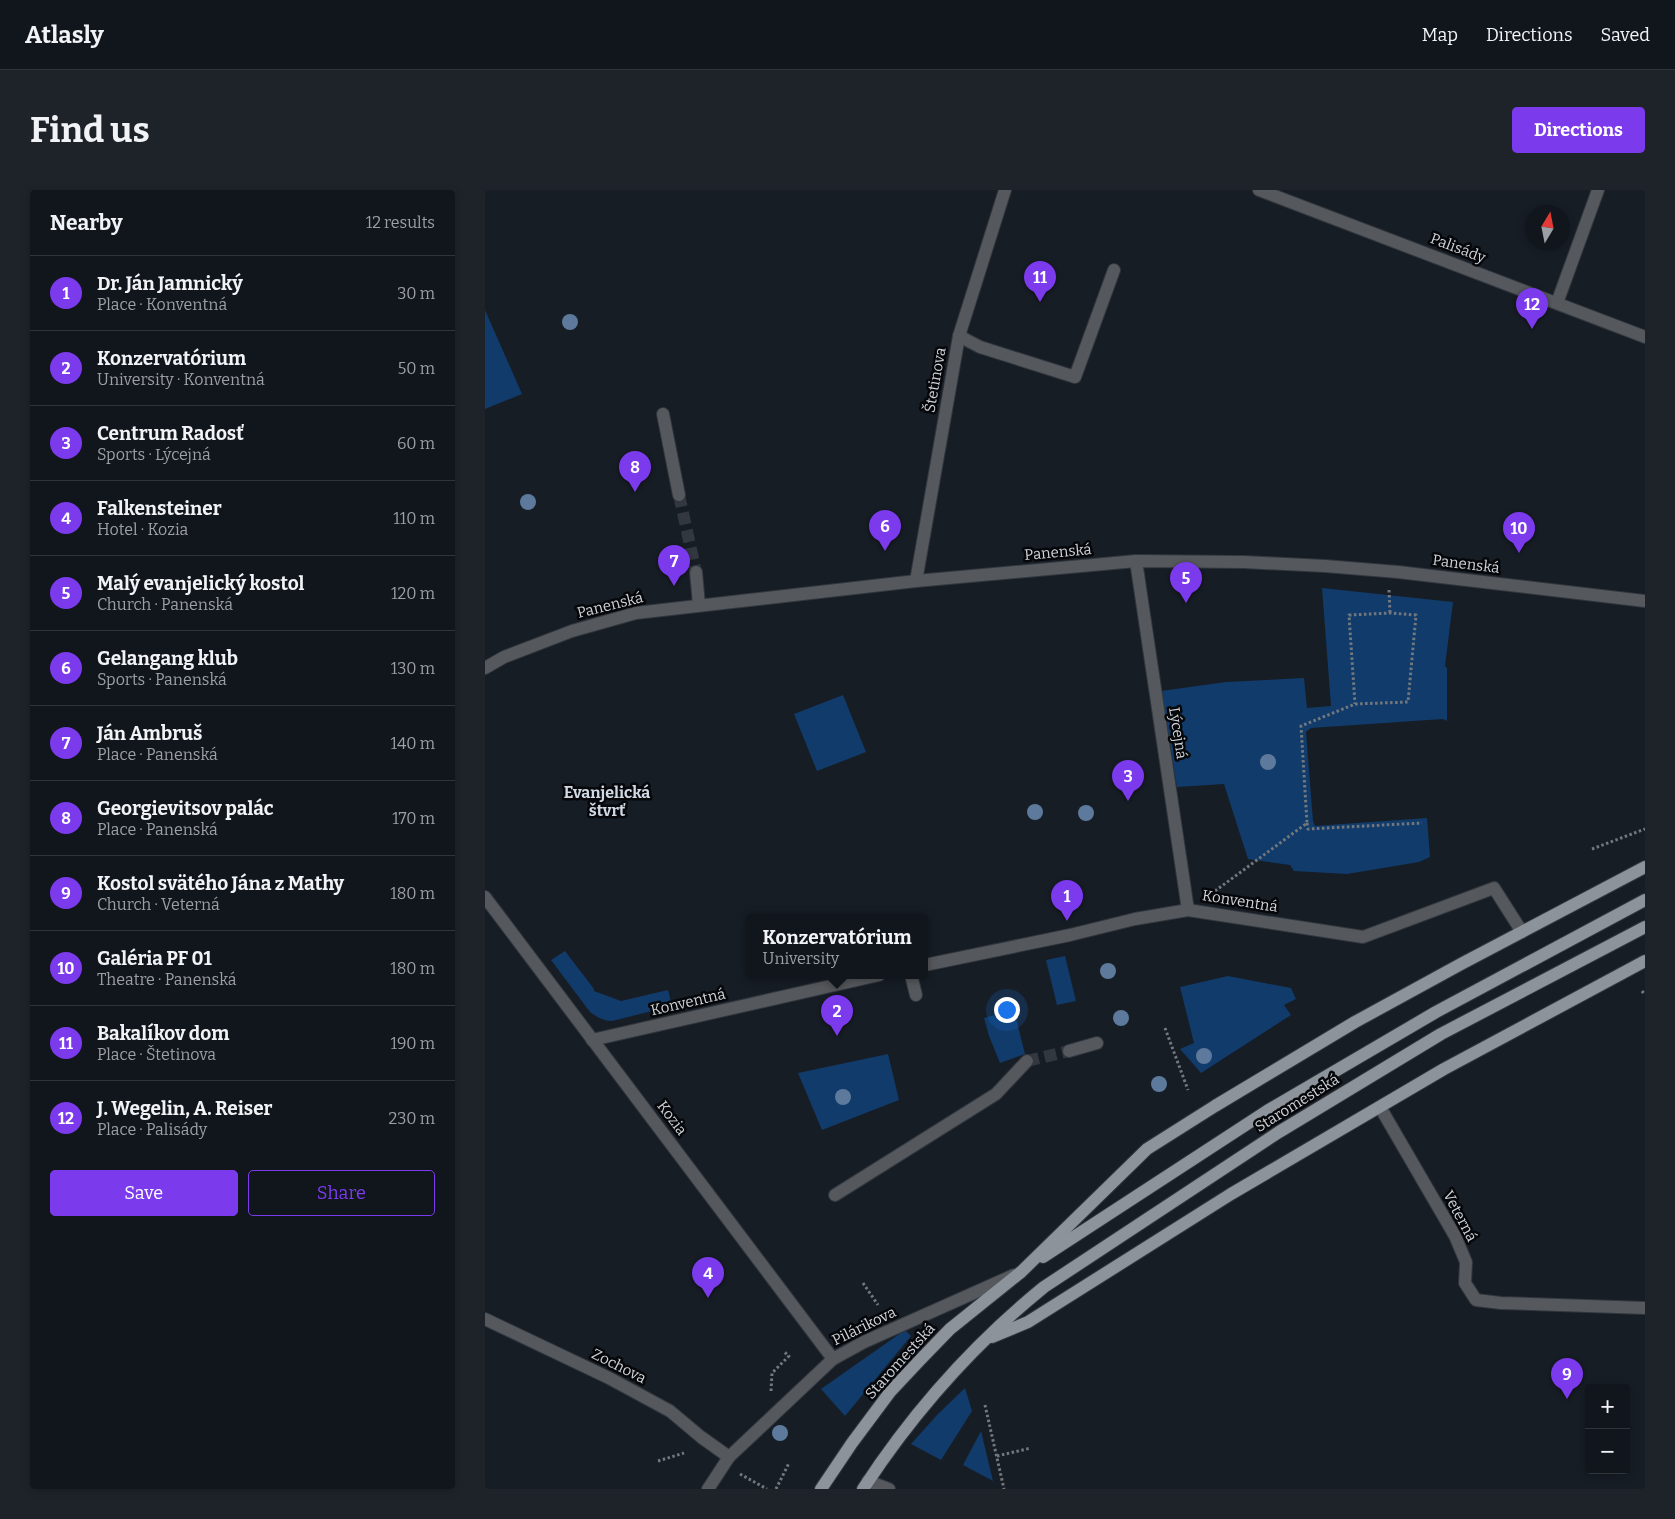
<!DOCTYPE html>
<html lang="en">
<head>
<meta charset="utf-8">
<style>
	body { margin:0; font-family:Bitter,serif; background:#1e2329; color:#f1f3f6 }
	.controls { position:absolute; right:15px; bottom:15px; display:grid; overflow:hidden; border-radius:5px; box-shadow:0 2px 8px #0003 }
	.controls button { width:45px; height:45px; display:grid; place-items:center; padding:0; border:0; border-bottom:1px solid #30353b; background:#11161c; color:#f1f3f6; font:25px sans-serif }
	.compass { position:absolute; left:1040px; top:15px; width:45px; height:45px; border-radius:50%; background:#11161c; box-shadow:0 2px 8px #0003; rotate:10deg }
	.you { position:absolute; left:521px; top:819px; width:18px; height:18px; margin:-12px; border:4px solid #fff; border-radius:50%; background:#1a73e8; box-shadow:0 0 0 8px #1a73e833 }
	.badge { display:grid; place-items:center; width:32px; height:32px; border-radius:50%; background:#7c3aed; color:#fff; font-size:16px; font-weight:700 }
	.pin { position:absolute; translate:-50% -41px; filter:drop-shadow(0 1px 2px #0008) }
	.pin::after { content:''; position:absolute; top:26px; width:18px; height:15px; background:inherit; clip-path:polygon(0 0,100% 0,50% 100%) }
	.popup { position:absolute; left:261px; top:724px; width:182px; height:65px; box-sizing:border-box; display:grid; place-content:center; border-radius:5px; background:#11161c; filter:drop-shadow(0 1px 4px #0005); font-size:16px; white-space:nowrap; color:#9c9fa3 }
	.popup b { font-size:19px; color:#f1f3f6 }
	.popup::after { content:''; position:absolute; left:50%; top:100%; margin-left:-10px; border:10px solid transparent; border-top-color:#11161c }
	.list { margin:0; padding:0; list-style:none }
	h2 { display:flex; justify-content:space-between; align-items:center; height:65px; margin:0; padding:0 20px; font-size:21px }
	h2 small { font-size:16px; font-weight:400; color:#9c9fa3 }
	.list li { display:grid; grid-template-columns:32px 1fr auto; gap:15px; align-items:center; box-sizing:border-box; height:75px; padding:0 20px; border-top:1px solid #30353b }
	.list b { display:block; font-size:19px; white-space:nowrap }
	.list p { margin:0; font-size:16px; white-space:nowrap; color:#9c9fa3 }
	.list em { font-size:16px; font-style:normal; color:#9c9fa3 }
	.actions { display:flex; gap:10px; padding:15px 20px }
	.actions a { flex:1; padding:11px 0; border:1px solid #7c3aed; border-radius:5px; text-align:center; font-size:18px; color:#7c3aed }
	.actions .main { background:#7c3aed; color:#fff }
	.map { position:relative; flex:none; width:1160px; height:1299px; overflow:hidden; border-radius:5px }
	header { display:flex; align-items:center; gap:30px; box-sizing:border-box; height:70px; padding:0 25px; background:#11161c; border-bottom:1px solid #30353b }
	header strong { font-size:24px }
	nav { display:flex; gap:28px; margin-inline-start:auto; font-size:18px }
	.intro { display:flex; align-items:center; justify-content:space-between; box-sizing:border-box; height:120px; padding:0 30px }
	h1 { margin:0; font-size:35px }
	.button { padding:12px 22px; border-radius:5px; background:#7c3aed; color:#fff; font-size:18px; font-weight:700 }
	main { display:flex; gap:30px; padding:0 30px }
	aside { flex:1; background:#11161c; border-radius:5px; box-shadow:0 2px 8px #0003 }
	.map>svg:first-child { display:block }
	.green { fill:#113b6a }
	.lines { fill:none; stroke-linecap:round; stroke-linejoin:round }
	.minor-tunnel { stroke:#333840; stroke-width:12; stroke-dasharray:12 6; stroke-linecap:butt }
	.minor-casing { stroke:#31373e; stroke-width:14 }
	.major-casing { stroke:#31373e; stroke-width:14 }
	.path { stroke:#73787e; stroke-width:3; stroke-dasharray:2.5 2.5; stroke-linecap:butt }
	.minor { stroke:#55585c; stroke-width:12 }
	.major { stroke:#8d939b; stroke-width:12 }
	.tree { fill:#5d799c }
	.labels { text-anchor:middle; stroke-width:5; stroke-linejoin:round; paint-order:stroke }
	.street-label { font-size:15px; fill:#d0d4d9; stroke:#05070a }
	.neighbourhood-label { font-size:16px; font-weight:bold; fill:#d1d9e4; stroke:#05070a }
</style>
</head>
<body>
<header>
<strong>Atlasly</strong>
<nav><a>Map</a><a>Directions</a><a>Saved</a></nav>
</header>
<div class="intro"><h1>Find us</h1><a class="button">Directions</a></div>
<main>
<aside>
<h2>Nearby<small>12 results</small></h2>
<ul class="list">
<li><span class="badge">1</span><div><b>Dr. Ján Jamnický</b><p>Place · Konventná</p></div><em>30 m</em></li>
<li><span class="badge">2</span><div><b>Konzervatórium</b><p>University · Konventná</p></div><em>50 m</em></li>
<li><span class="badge">3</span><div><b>Centrum Radosť</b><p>Sports · Lýcejná</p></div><em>60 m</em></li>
<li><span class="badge">4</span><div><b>Falkensteiner</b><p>Hotel · Kozia</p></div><em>110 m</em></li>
<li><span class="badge">5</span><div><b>Malý evanjelický kostol</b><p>Church · Panenská</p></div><em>120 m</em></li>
<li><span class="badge">6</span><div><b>Gelangang klub</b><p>Sports · Panenská</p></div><em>130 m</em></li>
<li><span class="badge">7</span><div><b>Ján Ambruš</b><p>Place · Panenská</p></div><em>140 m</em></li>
<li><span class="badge">8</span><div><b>Georgievitsov palác</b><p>Place · Panenská</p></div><em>170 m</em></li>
<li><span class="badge">9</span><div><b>Kostol svätého Jána z Mathy</b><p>Church · Veterná</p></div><em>180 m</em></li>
<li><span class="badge">10</span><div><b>Galéria PF 01</b><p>Theatre · Panenská</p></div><em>180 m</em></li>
<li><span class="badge">11</span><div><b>Bakalíkov dom</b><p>Place · Štetinova</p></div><em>190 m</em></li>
<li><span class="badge">12</span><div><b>J. Wegelin, A. Reiser</b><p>Place · Palisády</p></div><em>230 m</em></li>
</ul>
<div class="actions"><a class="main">Save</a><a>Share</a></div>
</aside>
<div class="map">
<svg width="1160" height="1299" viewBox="0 0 1160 1299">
	<rect width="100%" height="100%" fill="#171d25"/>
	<!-- green -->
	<g class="green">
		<polygon points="0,120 37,204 0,219"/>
		<polygon points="837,398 968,412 960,476 962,478 962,531 958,529 826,538 821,542 828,631 830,636 942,628 945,667 934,672 862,684 809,681 805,675 763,669 739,594 692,597 676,501 741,492 819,488 822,518 846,516"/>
		<polygon points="358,505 381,562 332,581 309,524"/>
		<path d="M80 761 109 799V801L136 811 183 800 187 816 127 831C118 831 112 827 105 822L66 770Z"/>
		<polygon points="580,766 591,811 572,815 561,770"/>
		<polygon points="743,786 806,798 811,809 799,815 806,825 716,883 695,859 709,853 695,797"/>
		<polygon points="527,812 540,864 515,873 504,846 499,828 525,821 523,813"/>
		<polygon points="403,864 414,910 337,940 313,883"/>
		<polygon points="420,1140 426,1146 360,1226 336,1199"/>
		<polygon points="480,1198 487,1221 456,1270 426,1254 453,1224"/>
		<polygon points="496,1241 508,1291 478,1275"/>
	</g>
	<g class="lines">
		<!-- minor-tunnel -->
		<g class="minor-tunnel">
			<polyline points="194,305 211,382"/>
			<polyline points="542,871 584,861"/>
		</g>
		<!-- minor casing -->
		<g class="minor-casing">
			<g id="minor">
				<polyline points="774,0 1160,147"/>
				<polyline points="1072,113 1113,0"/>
				<polyline points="474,146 495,157 590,187 629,80"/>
				<polyline points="178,224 194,305"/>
				<polyline points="651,371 703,720"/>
				<polyline points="211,382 214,415"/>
				<polyline points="431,391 474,146 520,0"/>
				<polyline points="0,478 19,467 87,441 151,423 431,391 651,371 759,372 840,376 913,382 1160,411"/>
				<polyline points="0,707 348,1169"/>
				<polyline points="440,775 585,745 650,729 703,720 878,747 1009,698 1037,742"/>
				<polyline points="426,785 431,805"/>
				<polyline points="107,850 394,785"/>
				<polyline points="584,861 612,853"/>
				<polyline points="895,917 970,1046 981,1072 980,1093 991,1110 1016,1113 1160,1118"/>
				<polyline points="350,1005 511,904 542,871"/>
				<polyline points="0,1129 124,1188 185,1221 216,1247 244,1267"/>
				<polyline points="383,1291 404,1299"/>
				<polyline points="223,1299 244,1267 348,1169 379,1152 529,1085"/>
			</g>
		</g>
		<!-- major casing -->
		<g class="major-casing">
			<g id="major">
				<polyline points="558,1067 782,921 951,822 1160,710"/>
				<polyline points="507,1147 543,1132 746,1004 959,879 1160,771"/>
				<polyline points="336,1299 367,1253 405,1202 435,1170 465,1139 536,1082 662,959 730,916 870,832 976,774 1160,677"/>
				<path d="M378 1299C427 1224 489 1154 559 1097L794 942 956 844 1160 737"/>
			</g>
		</g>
		<!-- path -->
		<g class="path">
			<polyline points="904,400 905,423"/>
			<polyline points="822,633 823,639 937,633"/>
			<polyline points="1107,659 1160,639"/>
			<polyline points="726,704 822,633 816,536 870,514 923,512 931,425 905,423 864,425 870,514"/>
			<polyline points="1157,801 1160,805"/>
			<polyline points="680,838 703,900"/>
			<polyline points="378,1093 393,1115"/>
			<polyline points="286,1201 287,1183 304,1166 298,1161"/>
			<polyline points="500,1215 519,1299"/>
			<polyline points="512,1266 546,1258"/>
			<polyline points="173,1271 199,1263"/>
			<polyline points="255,1284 282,1299"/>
			<polyline points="291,1299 304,1273"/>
		</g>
		<!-- minor -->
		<use href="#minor" class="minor"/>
		<!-- major -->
		<use href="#major" class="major"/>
	</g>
	<!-- trees -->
	<g class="tree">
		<circle cx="85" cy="132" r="8"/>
		<circle cx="43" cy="312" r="8"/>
		<circle cx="783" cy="572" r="8"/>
		<circle cx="550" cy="622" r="8"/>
		<circle cx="601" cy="623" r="8"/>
		<circle cx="623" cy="781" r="8"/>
		<circle cx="636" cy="828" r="8"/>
		<circle cx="719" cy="866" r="8"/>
		<circle cx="674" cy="894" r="8"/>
		<circle cx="358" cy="907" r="8"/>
		<circle cx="295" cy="1243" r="8"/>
	</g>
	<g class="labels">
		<!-- street labels -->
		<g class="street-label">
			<text transform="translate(973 58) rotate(21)" y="5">Palisády</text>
			<text transform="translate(450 190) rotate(-80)" y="5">Štetinova</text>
			<text transform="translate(573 362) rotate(-5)" y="5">Panenská</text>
			<text transform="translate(981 374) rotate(7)" y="5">Panenská</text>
			<text transform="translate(125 415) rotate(-14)" y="5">Panenská</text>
			<text transform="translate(693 543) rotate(81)" y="5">Lýcejná</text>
			<text transform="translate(755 711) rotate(9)" y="5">Konventná</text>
			<text transform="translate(203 812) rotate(-13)" y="5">Konventná</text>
			<text transform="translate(812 913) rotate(-32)" y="5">Staromestská</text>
			<text transform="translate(187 928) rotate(53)" y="5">Kozia</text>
			<text transform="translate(975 1026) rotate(62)" y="5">Veterná</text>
			<text transform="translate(379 1136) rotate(-26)" y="5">Pilárikova</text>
			<text transform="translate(415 1171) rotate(-48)" y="5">Staromestská</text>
			<text transform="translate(134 1176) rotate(27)" y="5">Zochova</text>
		</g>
		<!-- neighbourhood labels -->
		<g class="neighbourhood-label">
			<text x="122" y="608">Evanjelická<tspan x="122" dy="18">štvrť</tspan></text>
		</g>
	</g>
</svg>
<div class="controls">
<button>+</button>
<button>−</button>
</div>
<svg class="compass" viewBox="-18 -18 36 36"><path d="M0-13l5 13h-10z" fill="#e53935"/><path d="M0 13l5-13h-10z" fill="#9c9fa3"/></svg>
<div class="you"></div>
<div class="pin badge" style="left:582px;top:731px">1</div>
<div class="pin badge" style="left:352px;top:846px">2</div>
<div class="popup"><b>Konzervatórium</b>University</div>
<div class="pin badge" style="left:643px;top:611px">3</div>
<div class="pin badge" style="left:223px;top:1108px">4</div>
<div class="pin badge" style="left:701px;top:413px">5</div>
<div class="pin badge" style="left:400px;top:361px">6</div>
<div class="pin badge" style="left:189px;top:396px">7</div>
<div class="pin badge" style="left:150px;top:302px">8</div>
<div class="pin badge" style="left:1082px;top:1209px">9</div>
<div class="pin badge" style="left:1034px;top:363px">10</div>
<div class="pin badge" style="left:555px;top:112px">11</div>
<div class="pin badge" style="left:1047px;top:139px">12</div>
</div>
</main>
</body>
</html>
